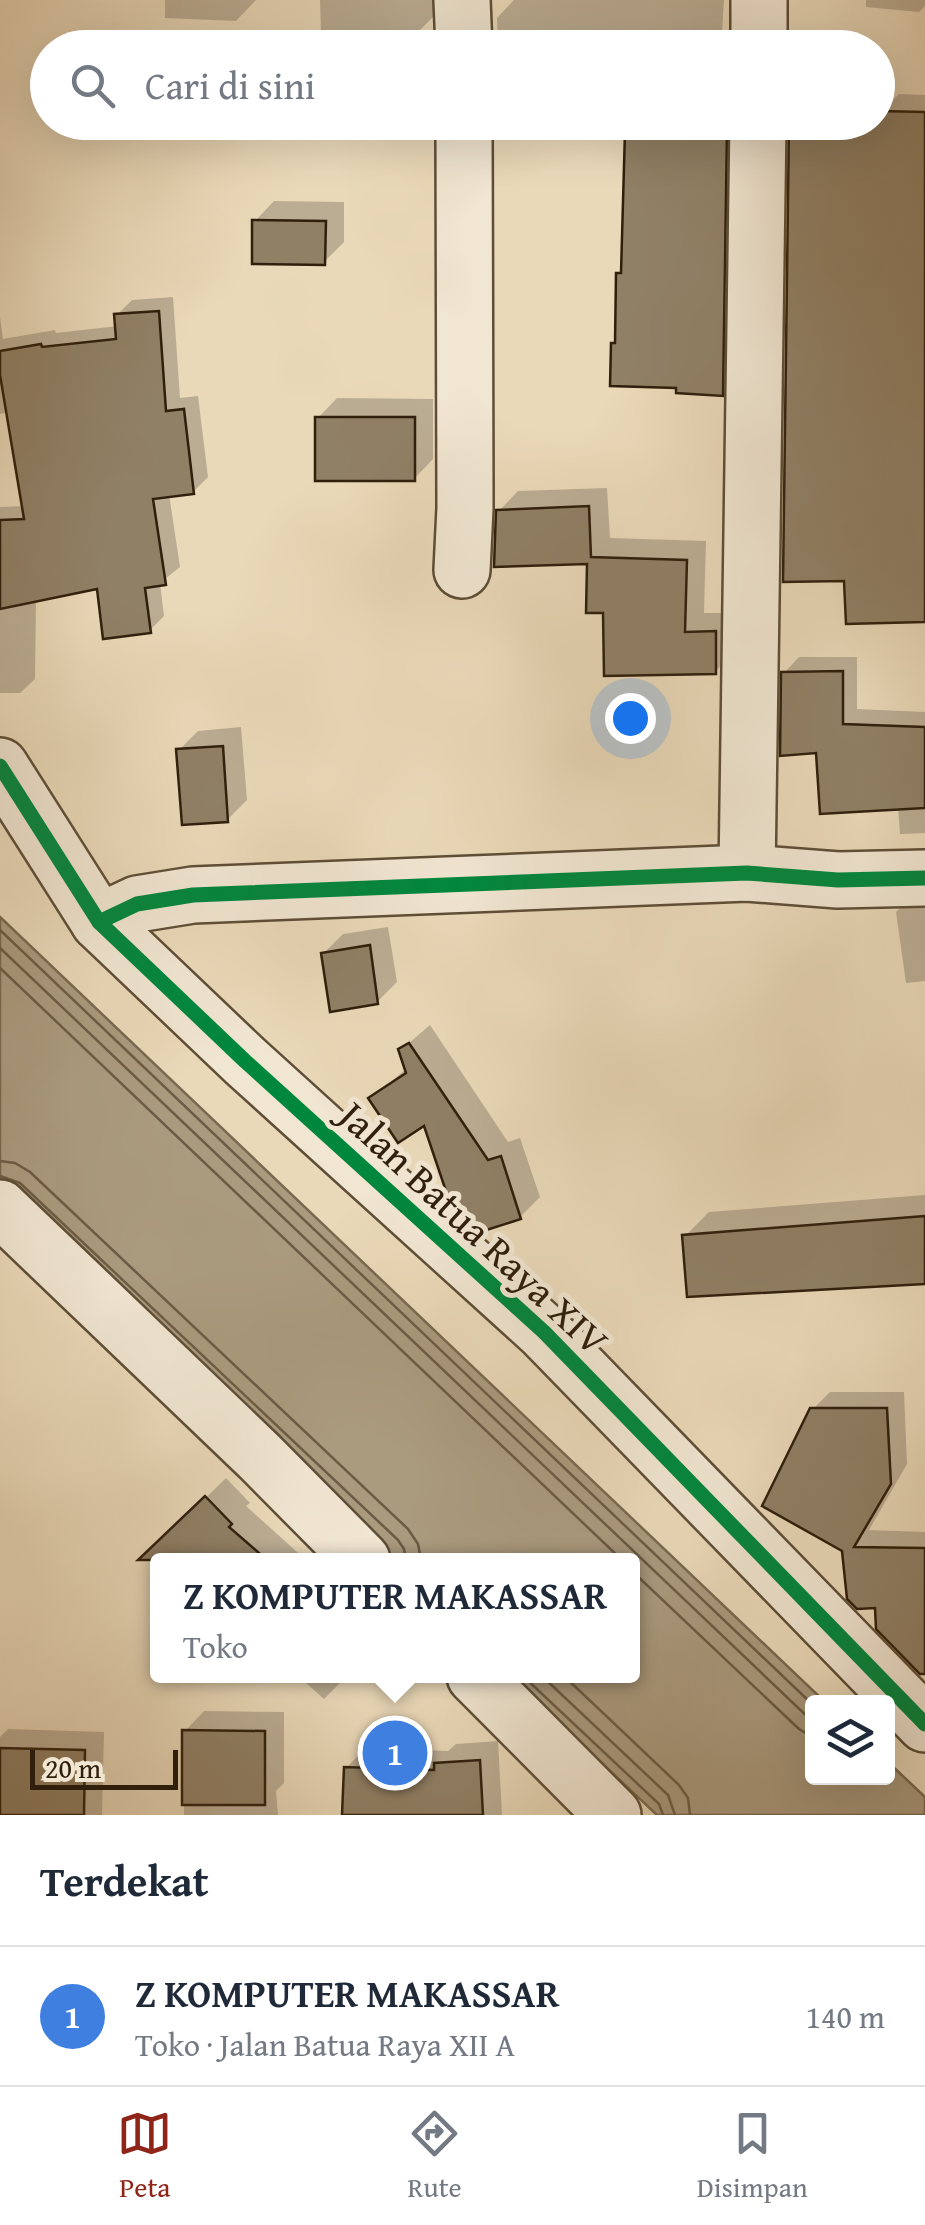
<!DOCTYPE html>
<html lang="id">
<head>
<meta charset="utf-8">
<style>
	body { margin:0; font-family:"Gentium Book Plus",serif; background:#f6f6f7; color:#1f2937 }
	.controls { position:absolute; right:30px; bottom:30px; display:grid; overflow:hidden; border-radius:10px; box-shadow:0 10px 40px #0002 }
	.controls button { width:90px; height:90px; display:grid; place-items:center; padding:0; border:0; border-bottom:2px solid #e0e1e3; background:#fff; color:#1f2937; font:50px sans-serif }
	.scale { position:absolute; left:30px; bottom:25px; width:148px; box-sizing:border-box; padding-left:10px; border:5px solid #2f1f0c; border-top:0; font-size:28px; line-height:35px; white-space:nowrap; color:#2f1f0c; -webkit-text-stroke:8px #f1e6d2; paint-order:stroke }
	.you { position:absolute; left:630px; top:718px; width:35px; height:35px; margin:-25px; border:8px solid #fff; border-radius:50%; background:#1a73e8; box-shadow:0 0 0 15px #1a73e833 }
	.badge { display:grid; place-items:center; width:65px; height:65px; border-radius:50%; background:#8f2418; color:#fff; font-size:32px; font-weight:700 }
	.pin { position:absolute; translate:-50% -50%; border:5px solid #fff; box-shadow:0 2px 10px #0006 }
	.popup { position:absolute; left:150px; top:1553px; width:490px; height:130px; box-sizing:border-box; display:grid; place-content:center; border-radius:10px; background:#fff; filter:drop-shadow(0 2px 8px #0005); font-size:32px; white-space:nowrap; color:#747a83 }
	.popup b { font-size:38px; color:#1f2937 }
	.popup::after { content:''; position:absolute; left:50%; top:100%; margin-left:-20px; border:20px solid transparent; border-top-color:#fff }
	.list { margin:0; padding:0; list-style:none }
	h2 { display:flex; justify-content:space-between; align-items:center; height:130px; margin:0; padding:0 40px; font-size:42px }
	h2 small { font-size:32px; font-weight:400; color:#747a83 }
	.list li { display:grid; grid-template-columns:65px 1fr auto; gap:30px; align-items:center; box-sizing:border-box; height:140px; padding:0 40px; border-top:2px solid #e0e1e3 }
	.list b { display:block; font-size:38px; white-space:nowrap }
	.list p { margin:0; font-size:32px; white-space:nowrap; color:#747a83 }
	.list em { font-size:32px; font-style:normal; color:#747a83 }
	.icon { flex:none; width:55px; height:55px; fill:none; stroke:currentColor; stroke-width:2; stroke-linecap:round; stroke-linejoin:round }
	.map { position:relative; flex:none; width:925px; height:1815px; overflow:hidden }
	.search { position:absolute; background:#fff; box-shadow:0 10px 40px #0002; left:30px; right:30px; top:30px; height:110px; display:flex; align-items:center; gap:25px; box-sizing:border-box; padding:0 35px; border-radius:55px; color:#747a83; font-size:38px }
	.sheet { height:270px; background:#fff }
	nav { display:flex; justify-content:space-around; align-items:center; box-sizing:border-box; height:140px; border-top:2px solid #e0e1e3; background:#fff; font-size:28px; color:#747a83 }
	nav a { display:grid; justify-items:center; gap:5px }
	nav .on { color:#8f2418 }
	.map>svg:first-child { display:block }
	.water { fill:#aa9a7e; stroke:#796950; stroke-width:2.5 }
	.shadow { fill:#0003 }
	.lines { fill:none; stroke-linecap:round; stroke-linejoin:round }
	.shore { stroke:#6c5c45; stroke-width:2.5 }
	.building { fill:#908066; stroke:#2f1f0c; stroke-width:2.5 }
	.minor-casing { stroke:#5e4e37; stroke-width:60 }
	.minor { stroke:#f1e6d2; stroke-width:55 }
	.cycleway-casing { stroke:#f1e6d2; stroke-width:21 }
	.cycleway { stroke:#00873e; stroke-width:15 }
	.labels { text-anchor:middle; stroke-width:10; stroke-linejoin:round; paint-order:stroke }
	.street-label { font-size:40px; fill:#2f1f0c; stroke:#f1e6d2 }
</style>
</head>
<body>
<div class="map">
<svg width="925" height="1815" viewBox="0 0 925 1815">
	<rect width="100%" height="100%" fill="#ead9b9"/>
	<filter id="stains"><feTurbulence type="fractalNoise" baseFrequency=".002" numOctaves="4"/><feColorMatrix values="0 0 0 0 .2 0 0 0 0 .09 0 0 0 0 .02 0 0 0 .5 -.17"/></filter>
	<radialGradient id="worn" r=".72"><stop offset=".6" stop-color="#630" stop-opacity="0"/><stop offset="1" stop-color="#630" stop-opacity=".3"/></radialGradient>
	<!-- water -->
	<polygon class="water" points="0,917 825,1702 812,1702 812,1778 888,1778 888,1762 925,1797 925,1815 657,1815 509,1676 632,1676 632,1560 387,1560 0,1195"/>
	<!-- shadow -->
	<g class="shadow">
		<polygon points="165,0 256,0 236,21 165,18"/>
		<polygon points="320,0 444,0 445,5 417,33 321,35"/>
		<polygon points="514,0 724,0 721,48 498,48 497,18"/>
		<polygon points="866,0 925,0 925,6 919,12 866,7"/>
		<polygon points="899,94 925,95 925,619 878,122 878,104 889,104"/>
		<polygon points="498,122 746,122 741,374 722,393 679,385 613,344 617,340 619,274 623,270 628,134 498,138"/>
		<polygon points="274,201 344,202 344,242 324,262 255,221"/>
		<polygon points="173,297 180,398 198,396 208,477 193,492 169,494 180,567 160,583 164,616 149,631 99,586 36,599 35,679 20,693 0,693 0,507 25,506 9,412 0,414 0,317 3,339 55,330 56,333 118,326 117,315 132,300"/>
		<polygon points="337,398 433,399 433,459 414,479 318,418"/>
		<polygon points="607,488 610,538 706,541 704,613 734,613 734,652 715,672 605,611 589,561 499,511 518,491"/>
		<polygon points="799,657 857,657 857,709 925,712 925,833 900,834 898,807 819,750 784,673"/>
		<polygon points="241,727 247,800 227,820 179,750 198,731"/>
		<polygon points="925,891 925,981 906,983 896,912 916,892"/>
		<polygon points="388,927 397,982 377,1002 324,953 343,934"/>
		<polygon points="430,1025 508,1142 520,1138 540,1197 520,1217 425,1122 371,1099 407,1068 401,1050"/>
		<polygon points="925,1195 925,1281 685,1236 709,1212"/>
		<polygon points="830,1392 904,1392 907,1464 869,1530 925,1532 925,1671 878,1605 844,1549 812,1410"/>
		<polygon points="226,1478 250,1503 246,1506 306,1560 162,1560 152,1551"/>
		<polygon points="298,1676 347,1676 324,1699"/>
		<polygon points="204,1711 284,1712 284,1783 276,1791 278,1815 184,1815 185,1731"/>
		<polygon points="8,1729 104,1732 102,1815 0,1815 0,1737"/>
		<polygon points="498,1741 502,1815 345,1815 346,1768 366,1748 448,1751 456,1744"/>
	</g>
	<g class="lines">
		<!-- shore -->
		<g class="shore">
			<polyline points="0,930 812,1704"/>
			<polyline points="0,948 812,1721"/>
			<polyline points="0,968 622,1560"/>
			<polyline points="0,1161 15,1163 30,1172 408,1529 418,1544 421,1560"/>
			<polyline points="0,1176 20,1183 398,1540 404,1549 406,1560"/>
			<polyline points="632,1571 799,1729 812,1737"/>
			<polyline points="523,1676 659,1804 663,1815"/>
			<polyline points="542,1676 668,1795 675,1815"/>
			<polyline points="564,1676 679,1785 688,1798 690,1815"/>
		</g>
	</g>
	<!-- building -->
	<g class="building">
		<polygon points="879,111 925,112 925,622 846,624 844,581 783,582 789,122 878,122"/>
		<polygon points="727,130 723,396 676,393 676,388 610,386 611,343 615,343 616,273 621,273 625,131"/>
		<polygon points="252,220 326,221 325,265 252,264"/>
		<polygon points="159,311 166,411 184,409 194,494 153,499 166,585 145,588 151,633 103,639 97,589 0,609 0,520 24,519 0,375 0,351 41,344 42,347 116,339 114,314"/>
		<rect x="315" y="417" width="100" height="64"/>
		<polygon points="589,506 591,557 687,560 685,632 716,631 716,674 604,676 603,613 586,613 587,564 494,567 496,510"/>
		<polygon points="843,671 843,724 925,727 925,808 820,814 816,753 780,756 781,672"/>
		<polygon points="223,746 228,822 182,825 176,749"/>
		<polygon points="370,945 378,1004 330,1012 321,953"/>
		<polygon points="409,1043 488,1160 501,1156 521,1219 480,1232 451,1206 424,1126 398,1143 368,1098 406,1073 398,1049"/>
		<polygon points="925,1216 925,1284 687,1297 682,1235"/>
		<polygon points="810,1408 887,1408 891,1484 854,1547 925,1548 925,1674 920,1674 876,1629 875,1608 857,1609 847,1599 842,1551 762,1506"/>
		<polygon points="205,1496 232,1524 229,1527 267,1560 138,1560"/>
		<polygon points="182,1730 265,1731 265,1805 182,1805"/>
		<polygon points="0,1748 85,1750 84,1815 0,1815"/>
		<polygon points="480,1760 483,1815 342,1815 344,1767 434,1770 434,1763"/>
	</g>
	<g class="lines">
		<!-- minor casing -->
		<g class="minor-casing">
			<g id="minor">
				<polyline points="462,0 464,48"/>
				<polyline points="759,48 759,0"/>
				<polyline points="462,570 465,508 464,122"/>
				<polyline points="0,766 99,922 245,1061 544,1332 925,1724"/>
				<polyline points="747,873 758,122"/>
				<polyline points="99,922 137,904 193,895 747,873 838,880 925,878"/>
				<polyline points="0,1208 260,1457 362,1560"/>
				<polyline points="475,1676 613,1815"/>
			</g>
		</g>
		<!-- minor -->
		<use href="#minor" class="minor"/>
		<!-- cycleway casing -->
		<g class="cycleway-casing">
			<g id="cycleway">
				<polyline points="0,766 99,922 245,1061 544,1332 925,1724"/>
				<polyline points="99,922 137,904 193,895 747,873 838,880 925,878"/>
			</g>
		</g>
		<!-- cycleway -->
		<use href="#cycleway" class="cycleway"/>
	</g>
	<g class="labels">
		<!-- street labels -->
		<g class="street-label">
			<text transform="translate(474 1228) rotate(43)" y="14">Jalan Batua Raya XIV</text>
		</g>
	</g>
	<rect width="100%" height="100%" filter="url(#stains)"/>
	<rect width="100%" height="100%" fill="url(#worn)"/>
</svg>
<div class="controls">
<button><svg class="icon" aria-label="layers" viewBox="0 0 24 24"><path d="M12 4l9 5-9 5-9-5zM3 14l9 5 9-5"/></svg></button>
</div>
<div class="scale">20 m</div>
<div class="you"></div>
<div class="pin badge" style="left:395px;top:1753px;background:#3f7fe0">1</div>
<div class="popup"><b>Z KOMPUTER MAKASSAR</b>Toko</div>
<div class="search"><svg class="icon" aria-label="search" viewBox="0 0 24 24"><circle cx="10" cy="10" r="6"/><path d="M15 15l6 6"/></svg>Cari di sini</div>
</div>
<section class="sheet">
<h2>Terdekat<small></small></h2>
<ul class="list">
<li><span class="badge" style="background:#3f7fe0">1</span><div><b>Z KOMPUTER MAKASSAR</b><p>Toko · Jalan Batua Raya XII A</p></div><em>140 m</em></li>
</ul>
</section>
<nav>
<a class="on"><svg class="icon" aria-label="map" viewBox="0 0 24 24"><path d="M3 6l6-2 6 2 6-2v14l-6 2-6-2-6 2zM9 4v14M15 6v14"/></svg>Peta</a>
<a><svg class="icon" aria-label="directions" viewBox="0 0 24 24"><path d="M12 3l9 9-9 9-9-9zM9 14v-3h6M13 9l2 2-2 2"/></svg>Rute</a>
<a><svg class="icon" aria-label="saved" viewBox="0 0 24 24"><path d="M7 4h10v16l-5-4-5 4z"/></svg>Disimpan</a>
</nav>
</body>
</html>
